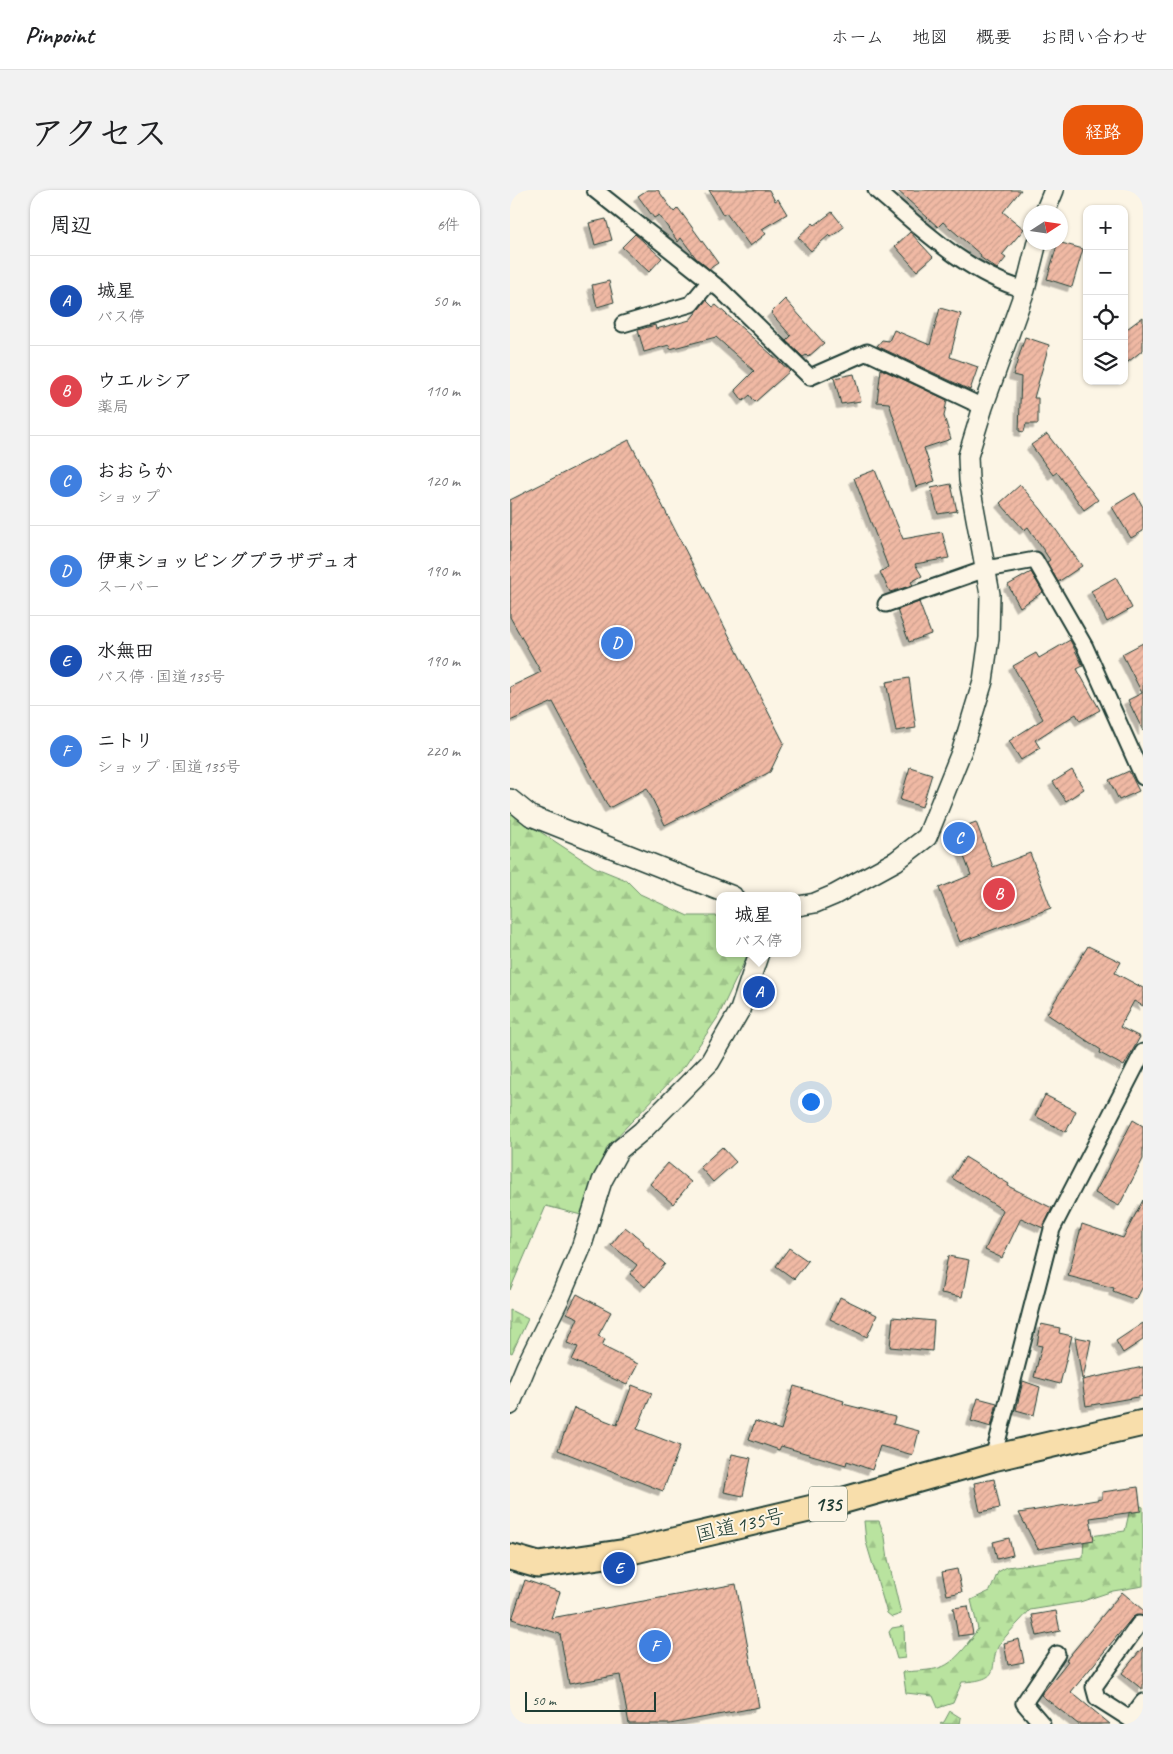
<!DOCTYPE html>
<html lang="ja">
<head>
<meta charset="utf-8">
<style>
	body { margin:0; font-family:Caveat,"Klee One",sans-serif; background:#f2f2f2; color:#202124 }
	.controls { position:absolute; right:15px; top:15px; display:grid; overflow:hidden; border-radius:10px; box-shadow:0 1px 4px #0004 }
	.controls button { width:45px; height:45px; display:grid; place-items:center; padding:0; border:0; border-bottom:1px solid #e0e0e0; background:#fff; color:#202124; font:25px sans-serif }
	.compass { position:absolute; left:513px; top:15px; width:45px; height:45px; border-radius:50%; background:#fff; box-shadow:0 1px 4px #0004; rotate:78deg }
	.scale { position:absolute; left:15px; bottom:12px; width:131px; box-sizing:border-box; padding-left:5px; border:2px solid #1f3d34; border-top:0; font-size:14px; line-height:18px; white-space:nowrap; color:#1f3d34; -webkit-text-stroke:4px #fcf5e5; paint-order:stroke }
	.you { position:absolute; left:300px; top:911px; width:18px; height:18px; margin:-12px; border:4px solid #fff; border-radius:50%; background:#1a73e8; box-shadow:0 0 0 8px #1a73e833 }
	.badge { display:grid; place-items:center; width:32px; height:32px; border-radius:50%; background:#ea580c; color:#fff; font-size:16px; font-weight:700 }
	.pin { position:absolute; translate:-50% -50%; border:2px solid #fff; box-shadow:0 1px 5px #0006 }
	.popup { position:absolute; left:206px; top:702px; width:85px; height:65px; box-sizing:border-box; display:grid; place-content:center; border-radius:10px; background:#fff; filter:drop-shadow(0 1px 4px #0005); font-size:16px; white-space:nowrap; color:#757577 }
	.popup b { font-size:19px; color:#202124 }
	.popup::after { content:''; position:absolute; left:50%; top:100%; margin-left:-10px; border:10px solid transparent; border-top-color:#fff }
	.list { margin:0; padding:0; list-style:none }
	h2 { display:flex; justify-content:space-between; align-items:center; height:65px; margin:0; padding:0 20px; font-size:21px }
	h2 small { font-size:16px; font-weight:400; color:#757577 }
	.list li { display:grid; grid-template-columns:32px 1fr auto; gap:15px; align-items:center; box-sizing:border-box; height:90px; padding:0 20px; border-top:1px solid #e0e0e0 }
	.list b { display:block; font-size:19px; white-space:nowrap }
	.list p { margin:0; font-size:16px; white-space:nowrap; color:#757577 }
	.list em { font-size:16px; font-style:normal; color:#757577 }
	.icon { flex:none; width:28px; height:28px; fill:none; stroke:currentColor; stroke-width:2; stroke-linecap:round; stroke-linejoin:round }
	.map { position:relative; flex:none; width:633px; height:1534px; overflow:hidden; border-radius:20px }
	header { display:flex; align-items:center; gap:30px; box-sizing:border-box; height:70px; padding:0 25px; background:#fff; border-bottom:1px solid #e0e0e0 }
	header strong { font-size:24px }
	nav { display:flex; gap:28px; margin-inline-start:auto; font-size:18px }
	.intro { display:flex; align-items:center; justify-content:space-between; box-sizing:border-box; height:120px; padding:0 30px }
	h1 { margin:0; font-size:35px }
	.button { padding:12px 22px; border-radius:20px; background:#ea580c; color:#fff; font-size:18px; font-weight:700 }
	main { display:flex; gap:30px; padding:0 30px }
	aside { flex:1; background:#fff; border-radius:20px; box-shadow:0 1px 4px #0004 }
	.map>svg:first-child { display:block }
	.forest { fill:url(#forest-firs); stroke:#6c906a }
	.building { fill:url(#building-hatch); stroke:#1f3d34; filter:url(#shadow) }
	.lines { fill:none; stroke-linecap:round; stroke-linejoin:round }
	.minor-casing { stroke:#1f3d34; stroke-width:19 }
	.tertiary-casing { stroke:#1f3d34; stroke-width:22 }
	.trunk-casing { stroke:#1f3d34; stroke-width:29 }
	.minor { stroke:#fcf5e5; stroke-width:15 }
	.tertiary { stroke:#fcf5e5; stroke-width:19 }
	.trunk { stroke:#f8deab; stroke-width:25 }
	.labels { text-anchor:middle; stroke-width:4; stroke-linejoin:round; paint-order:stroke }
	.shield { fill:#fcf5e5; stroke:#617469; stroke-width:1 }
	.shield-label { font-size:20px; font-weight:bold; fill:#1f3d34 }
	.street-label { font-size:21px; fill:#1f3d34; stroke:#fcf5e5 }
</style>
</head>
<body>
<header>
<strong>Pinpoint</strong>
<nav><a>ホーム</a><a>地図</a><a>概要</a><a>お問い合わせ</a></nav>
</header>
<div class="intro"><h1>アクセス</h1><a class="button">経路</a></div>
<main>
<aside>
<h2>周辺<small>6件</small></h2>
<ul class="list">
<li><span class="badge" style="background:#1a4fb4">A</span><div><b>城星</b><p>バス停</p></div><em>50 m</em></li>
<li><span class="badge" style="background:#e0444e">B</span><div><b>ウエルシア</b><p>薬局</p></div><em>110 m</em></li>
<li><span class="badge" style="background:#3f7fe0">C</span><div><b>おおらか</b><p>ショップ</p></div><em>120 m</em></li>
<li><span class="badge" style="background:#3f7fe0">D</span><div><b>伊東ショッピングプラザデュオ</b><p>スーパー</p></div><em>190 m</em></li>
<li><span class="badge" style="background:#1a4fb4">E</span><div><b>水無田</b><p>バス停 · 国道135号</p></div><em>190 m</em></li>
<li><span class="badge" style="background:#3f7fe0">F</span><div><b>ニトリ</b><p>ショップ · 国道135号</p></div><em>220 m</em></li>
</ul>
</aside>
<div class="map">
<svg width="633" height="1534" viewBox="0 0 633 1534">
	<defs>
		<pattern id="forest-firs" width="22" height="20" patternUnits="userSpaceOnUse" patternTransform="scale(1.25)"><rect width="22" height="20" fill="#b9e39f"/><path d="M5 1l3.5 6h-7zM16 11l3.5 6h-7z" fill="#9fc48a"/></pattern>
		<pattern id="building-hatch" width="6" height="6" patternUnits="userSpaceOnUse" patternTransform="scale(1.25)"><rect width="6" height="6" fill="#f0b9a4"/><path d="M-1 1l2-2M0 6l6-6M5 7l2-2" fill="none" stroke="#cda08e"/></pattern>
		<filter id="shadow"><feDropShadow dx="-4.5" dy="4.5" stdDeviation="0" flood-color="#0004"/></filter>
	</defs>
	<rect width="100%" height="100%" fill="#fcf5e5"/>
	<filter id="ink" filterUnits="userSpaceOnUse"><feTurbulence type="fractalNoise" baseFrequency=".02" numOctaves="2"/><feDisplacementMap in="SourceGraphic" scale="10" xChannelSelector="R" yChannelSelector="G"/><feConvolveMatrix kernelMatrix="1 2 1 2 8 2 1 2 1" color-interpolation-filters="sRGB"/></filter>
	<g filter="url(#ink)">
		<!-- forest -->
		<g class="forest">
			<polygon points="0,622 84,677 116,690 130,704 178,726 206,726 210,728 210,763 236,763 237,766 208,827 175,876 97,957 75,1026 36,1016 0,1100"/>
			<polygon points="0,1120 18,1129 2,1163 0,1162"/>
			<path d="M624 1313 633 1317V1396L603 1401 570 1412 520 1420C511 1430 500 1441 491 1452 475 1474 498 1490 452 1492L443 1513 428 1518 423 1506 396 1503 393 1482C435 1479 436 1481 463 1448L457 1454 468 1439 461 1410 480 1401 488 1382 497 1377 573 1367 574 1347 615 1341 619 1323Z"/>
			<polygon points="354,1331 369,1331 375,1347 378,1369 391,1424 382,1427 377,1423 356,1352"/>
			<polygon points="394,1436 395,1468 387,1469 379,1442 382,1438"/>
			<polygon points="440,1521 451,1528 450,1534 430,1534 434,1532"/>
		</g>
		<!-- building -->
		<g class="building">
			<polygon points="137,0 148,0 164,22 168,18 208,73 199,79 186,68 171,48 168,52 149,25 144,28 128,6"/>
			<polygon points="199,0 259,0 265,11 268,9 277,24 252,39 256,44 240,56 216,23 213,25"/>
			<polygon points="387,0 511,0 493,22 514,39 492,65 496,68 487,79 470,67 471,65 433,32 428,37"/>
			<polygon points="322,22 334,37 321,47 319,45 301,61 288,47 303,33 305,35"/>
			<polygon points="96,29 102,50 85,55 79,33"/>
			<polygon points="400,42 423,67 407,81 385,56"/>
			<polygon points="125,44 152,68 139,82 112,57"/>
			<polygon points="548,52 573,59 562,97 537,89"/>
			<polygon points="99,91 104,112 87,117 82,95"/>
			<polygon points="275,109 314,153 298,167 296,165 293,167 276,151 281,146 261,123"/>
			<polygon points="196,110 203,117 206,115 280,181 245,212 240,205 233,211 225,200 244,181 206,147 160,159 159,155 134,162 128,140 145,135 146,139 180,130"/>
			<polygon points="430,118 451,124 440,167 468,177 460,200 367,156 372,150 379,151 384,140 420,155"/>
			<polygon points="633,127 633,160 614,175 614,141"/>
			<polygon points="515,147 539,155 524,208 528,208 528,234 516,234 514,242 509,241 511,187 503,185"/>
			<polygon points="371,179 437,210 434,226 441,249 414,258 425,291 406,297 379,213 367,212"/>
			<polygon points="344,184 351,211 331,214 324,188"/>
			<polygon points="537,244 588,310 574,320 547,282 543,285 521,255"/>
			<polygon points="119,250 274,553 260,582 155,635 137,598 99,618 43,512 0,531 0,497 31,482 0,427 0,310"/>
			<polygon points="365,280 393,349 432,342 439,368 405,374 412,386 401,392 403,395 380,402 370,382 378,377 344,288"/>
			<polygon points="441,294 447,321 428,324 421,298"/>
			<polygon points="510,295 531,319 572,376 548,392 537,372 540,370 518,337 514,340 490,313"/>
			<polygon points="625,303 633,317 633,341 621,348 602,317"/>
			<polygon points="521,382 533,402 510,417 498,395"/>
			<polygon points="606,387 622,418 597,432 581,401"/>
			<polygon points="409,412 421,444 399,452 387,420"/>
			<polygon points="560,450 573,476 567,479 590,520 570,531 566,524 525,550 530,558 511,570 499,551 533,529 503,476 526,463 529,468"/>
			<polygon points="633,453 633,541 618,510 632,503 612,464"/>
			<polygon points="399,488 406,538 386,541 376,492"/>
			<polygon points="400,577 422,584 412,617 390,610"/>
			<polygon points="562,580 574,599 556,611 543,592"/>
			<polygon points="619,581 629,601 609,610 599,590"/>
			<polygon points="466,632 483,677 520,663 541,718 450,752 429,698 461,685 444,640"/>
			<polygon points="578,756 611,772 605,783 633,798 633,816 624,811 610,837 630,847 614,876 590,863 591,860 537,824"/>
			<polygon points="535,905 566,921 556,942 525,926"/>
			<polygon points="623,930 633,936 633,969 609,1016 585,1003"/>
			<polygon points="212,957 226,972 203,992 190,977"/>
			<polygon points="455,967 499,994 498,996 542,1018 533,1038 511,1028 492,1068 475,1060 493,1020 442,988"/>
			<polygon points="158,973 181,992 163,1014 140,994"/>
			<polygon points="633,1010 633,1096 626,1110 603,1101 604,1098 558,1086 572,1034 613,1048"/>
			<polygon points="115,1037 134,1052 133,1054 155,1074 135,1097 120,1084 127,1075 101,1055"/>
			<polygon points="279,1058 298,1071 284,1089 266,1076"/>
			<polygon points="438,1066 459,1070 452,1107 431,1103"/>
			<polygon points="67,1104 101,1122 88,1146 95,1149 92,1156 128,1174 117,1195 62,1170 68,1157 57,1153 68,1128 57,1123"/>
			<polygon points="330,1107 367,1125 357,1147 320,1129"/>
			<polygon points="383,1127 424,1131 422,1161 380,1157"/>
			<polygon points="633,1133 633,1150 613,1163 606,1151"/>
			<polygon points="531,1134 550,1138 549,1143 562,1146 550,1194 524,1187 532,1156 527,1155"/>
			<polygon points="565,1147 581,1150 573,1189 572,1189"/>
			<polygon points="633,1177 633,1206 576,1216 572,1190"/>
			<polygon points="513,1191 530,1197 524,1225 506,1220"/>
			<polygon points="122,1195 142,1203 127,1239 170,1256 153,1301 48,1260 64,1218 107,1235"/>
			<polygon points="284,1196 334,1211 333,1214 385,1227 383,1234 409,1241 403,1265 370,1256 362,1280 337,1271 336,1275 271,1256 269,1260 239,1249 245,1231 271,1240"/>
			<polygon points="468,1208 487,1213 481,1237 461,1231"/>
			<polygon points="222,1264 241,1268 233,1306 214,1302"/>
			<polygon points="484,1289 490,1318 470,1322 464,1293"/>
			<polygon points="628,1297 631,1321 580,1328 584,1350 528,1359 509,1323 592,1309 592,1302"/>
			<polygon points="499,1348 503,1365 487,1369 483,1352"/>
			<polygon points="447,1379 452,1402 437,1405 432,1382"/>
			<polygon points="15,1390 50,1402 41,1428 226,1394 249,1517 160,1534 119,1534 110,1485 59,1494 50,1444 2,1429"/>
			<polygon points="612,1402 633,1420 633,1426 626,1425 622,1428 561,1502 600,1534 568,1534 531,1505 558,1471 556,1470"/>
			<polygon points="458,1416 463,1444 448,1446 443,1418"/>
			<polygon points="546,1421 550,1441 527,1446 522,1425"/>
			<polygon points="509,1449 514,1472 498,1475 494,1453"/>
			<polygon points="633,1457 633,1500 612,1483"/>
		</g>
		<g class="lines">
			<!-- minor casing -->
			<g class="minor-casing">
				<g id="minor">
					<polyline points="85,0 211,100 300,187 357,162 473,217"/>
					<path d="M366 0C412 39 456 83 515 100"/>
					<polyline points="113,134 181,114 200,91"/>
					<polyline points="376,414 476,379 525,370 575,457 633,587"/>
					<polyline points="483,1268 542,1039 633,862"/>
					<polyline points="623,1531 587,1508 584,1497 629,1434"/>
					<polyline points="532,1534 514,1513 547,1464"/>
					<polyline points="623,1534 624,1524 633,1512"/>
				</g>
			</g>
			<!-- tertiary casing -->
			<g class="tertiary-casing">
				<g id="tertiary">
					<polyline points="535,22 544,0"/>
					<polyline points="0,609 21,626 223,706"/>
					<polyline points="288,716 305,713 324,705 386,671 417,647 452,560 473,491 479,448 480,404 459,290 458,266 473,217 515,100 527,52"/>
					<polyline points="0,1215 17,1174 51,1105 71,1058 92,991 109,960 132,941 200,872 230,820 249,763"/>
				</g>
			</g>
			<!-- trunk casing -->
			<g class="trunk-casing">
				<polyline id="trunk" points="0,1367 28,1375 117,1362 324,1313 483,1268 633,1233"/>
			</g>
			<!-- minor -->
			<use href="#minor" class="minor"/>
			<!-- tertiary -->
			<use href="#tertiary" class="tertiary"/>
			<!-- trunk -->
			<use href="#trunk" class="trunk"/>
		</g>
	</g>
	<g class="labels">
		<!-- shield labels -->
		<rect class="shield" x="299" y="1296.5" width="38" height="35" rx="4"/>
		<g class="shield-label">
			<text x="318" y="1321">135</text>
		</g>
		<!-- street labels -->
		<g class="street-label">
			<text transform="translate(230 1335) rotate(-13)" y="7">国道135号</text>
		</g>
	</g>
</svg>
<div class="controls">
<button>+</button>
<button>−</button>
<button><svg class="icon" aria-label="locate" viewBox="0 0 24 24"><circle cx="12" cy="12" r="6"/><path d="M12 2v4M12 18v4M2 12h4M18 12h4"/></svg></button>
<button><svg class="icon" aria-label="layers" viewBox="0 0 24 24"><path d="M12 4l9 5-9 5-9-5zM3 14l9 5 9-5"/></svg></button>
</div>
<svg class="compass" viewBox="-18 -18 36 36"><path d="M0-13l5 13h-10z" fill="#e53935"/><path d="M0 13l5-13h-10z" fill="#757577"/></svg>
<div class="scale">50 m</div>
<div class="you"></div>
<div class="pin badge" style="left:249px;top:802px;background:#1a4fb4">A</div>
<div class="popup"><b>城星</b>バス停</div>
<div class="pin badge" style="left:489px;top:704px;background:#e0444e">B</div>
<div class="pin badge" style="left:449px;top:648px;background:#3f7fe0">C</div>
<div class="pin badge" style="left:107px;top:453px;background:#3f7fe0">D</div>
<div class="pin badge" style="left:109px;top:1378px;background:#1a4fb4">E</div>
<div class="pin badge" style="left:145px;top:1456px;background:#3f7fe0">F</div>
</div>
</main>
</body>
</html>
